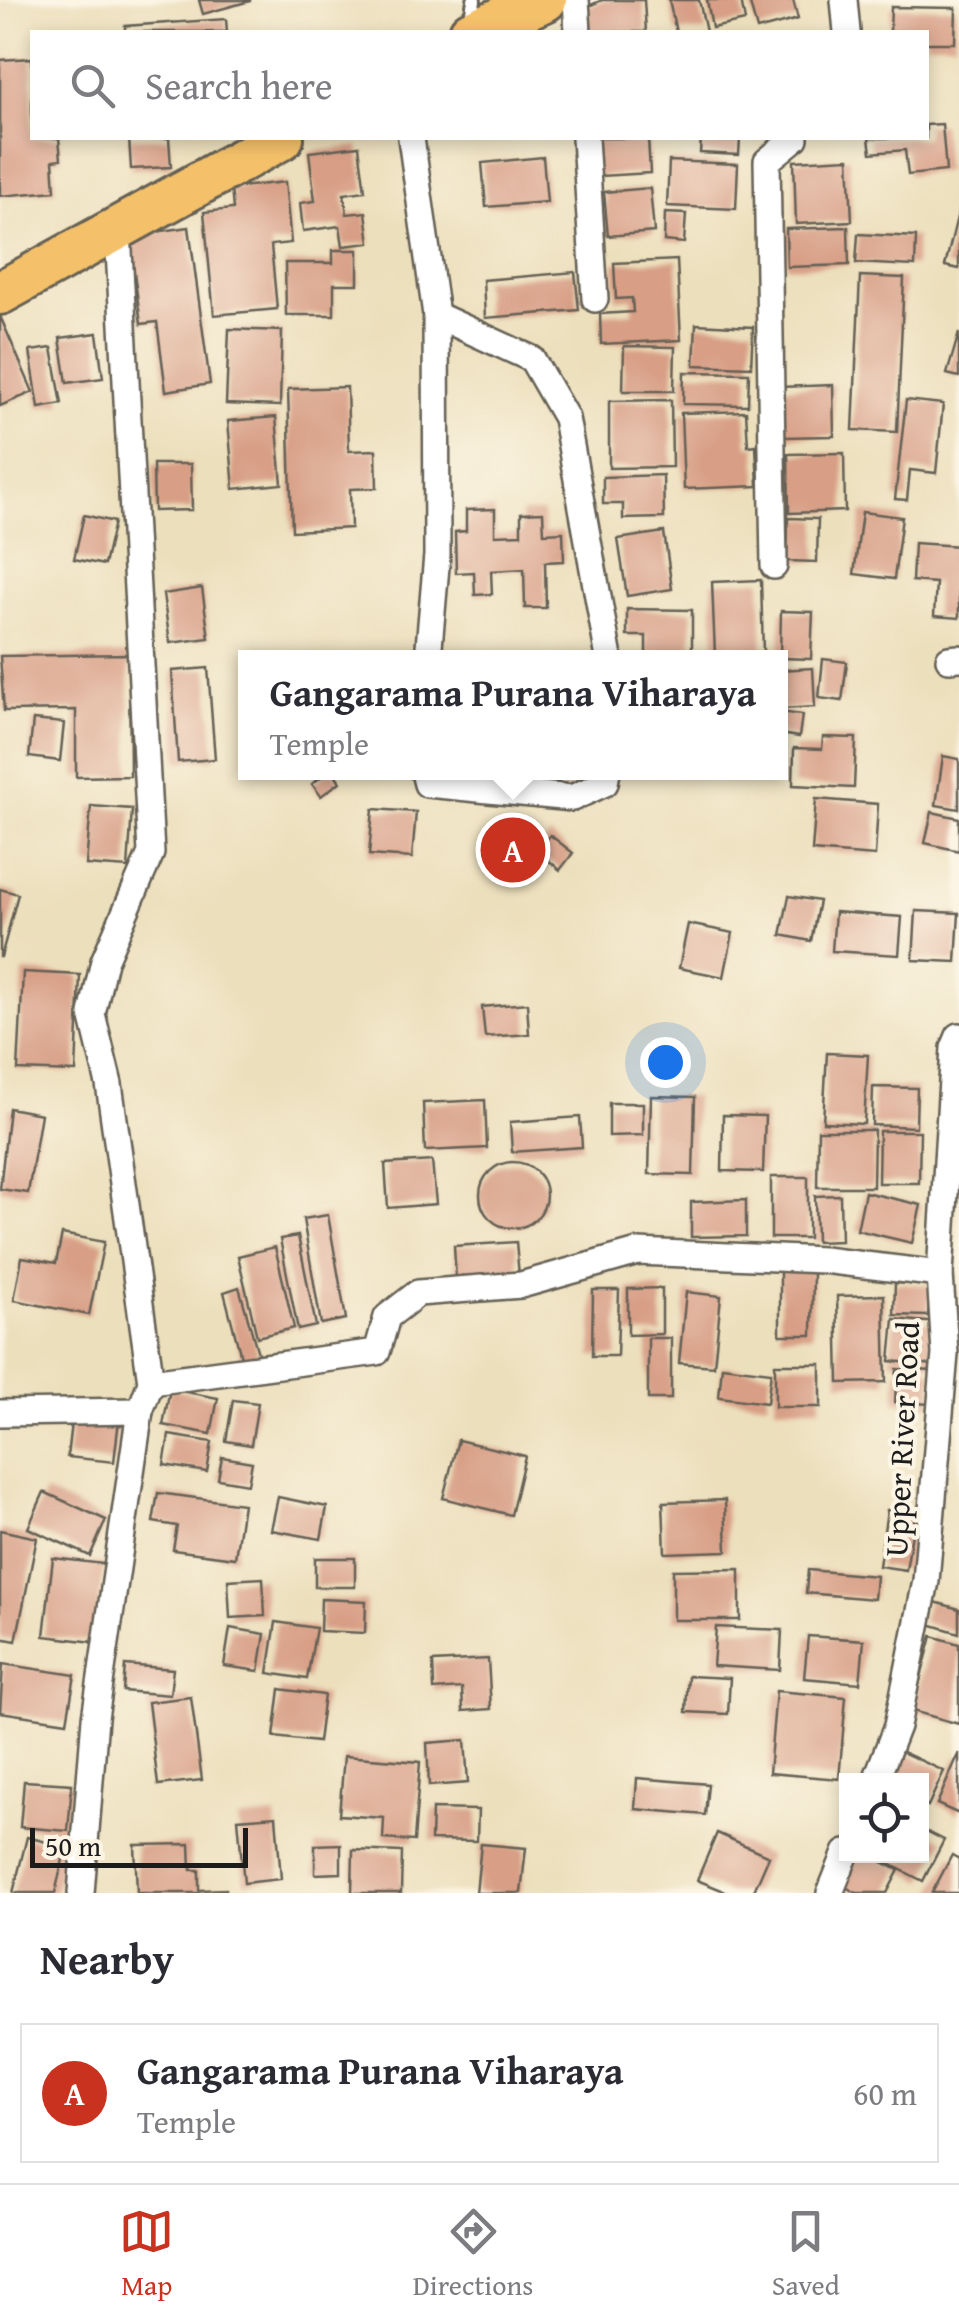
<!DOCTYPE html>
<html lang="en">
<head>
<meta charset="utf-8">
<style>
	body { margin:0; font-family:"Gentium Book Plus",serif; background:#f7f7f7; color:#2b2b33 }
	.controls { position:absolute; right:30px; bottom:30px; display:grid; overflow:hidden; border-radius:0px; box-shadow:0 5px 15px #0003 }
	.controls button { width:90px; height:90px; display:grid; place-items:center; padding:0; border:0; border-bottom:2px solid #e1e1e2; background:#fff; color:#2b2b33; font:50px sans-serif }
	.scale { position:absolute; left:30px; bottom:25px; width:218px; box-sizing:border-box; padding-left:10px; border:5px solid #1c1c1c; border-top:0; font-size:28px; line-height:35px; white-space:nowrap; color:#1c1c1c; -webkit-text-stroke:8px #fcf5e5; paint-order:stroke }
	.you { position:absolute; left:665px; top:1062px; width:35px; height:35px; margin:-25px; border:8px solid #fff; border-radius:50%; background:#1a73e8; box-shadow:0 0 0 15px #1a73e833 }
	.badge { display:grid; place-items:center; width:65px; height:65px; border-radius:50%; background:#c8321e; color:#fff; font-size:32px; font-weight:700 }
	.pin { position:absolute; translate:-50% -50%; border:5px solid #fff; box-shadow:0 2px 10px #0006 }
	.popup { position:absolute; left:238px; top:650px; width:550px; height:130px; box-sizing:border-box; display:grid; place-content:center; border-radius:0px; background:#fff; filter:drop-shadow(0 2px 8px #0005); font-size:32px; white-space:nowrap; color:#7c7c81 }
	.popup b { font-size:38px; color:#2b2b33 }
	.popup::after { content:''; position:absolute; left:50%; top:100%; margin-left:-20px; border:20px solid transparent; border-top-color:#fff }
	.list { margin:0; padding:0; list-style:none }
	h2 { display:flex; justify-content:space-between; align-items:center; height:130px; margin:0; padding:0 40px; font-size:42px }
	h2 small { font-size:32px; font-weight:400; color:#7c7c81 }
	.list li { display:grid; grid-template-columns:65px 1fr auto; gap:30px; align-items:center; box-sizing:border-box; height:140px; margin:0 20px 20px; padding:0 20px; border:2px solid #e1e1e2; border-radius:0px }
	.list b { display:block; font-size:38px; white-space:nowrap }
	.list p { margin:0; font-size:32px; white-space:nowrap; color:#7c7c81 }
	.list em { font-size:32px; font-style:normal; color:#7c7c81 }
	.icon { flex:none; width:55px; height:55px; fill:none; stroke:currentColor; stroke-width:2; stroke-linecap:round; stroke-linejoin:round }
	.map { position:relative; flex:none; width:959px; height:1893px; overflow:hidden }
	.search { position:absolute; background:#fff; box-shadow:0 5px 15px #0003; left:30px; right:30px; top:30px; height:110px; display:flex; align-items:center; gap:25px; box-sizing:border-box; padding:0 35px; border-radius:0px; color:#7c7c81; font-size:38px }
	.sheet { height:290px; background:#fff }
	nav { display:flex; justify-content:space-around; align-items:center; box-sizing:border-box; height:140px; border-top:2px solid #e1e1e2; background:#fff; font-size:28px; color:#7c7c81 }
	nav a { display:grid; justify-items:center; gap:5px }
	nav .on { color:#c8321e }
	.map>svg:first-child { display:block }
	.building { fill:#d89f86 }
	.lines { fill:none; stroke-linecap:round; stroke-linejoin:round }
	.service-casing { stroke:#656054; stroke-width:18 }
	.minor-casing { stroke:#656054; stroke-width:30 }
	.trunk-casing { stroke:#656054; stroke-width:48 }
	.service { stroke:#fff; stroke-width:12 }
	.minor { stroke:#fff; stroke-width:25 }
	.trunk { stroke:#f4c16a; stroke-width:42 }
	.labels { text-anchor:middle; stroke-width:8; stroke-linejoin:round; paint-order:stroke }
	.street-label { font-size:32px; fill:#1c1c1c; stroke:#fcf5e5 }
</style>
</head>
<body>
<div class="map">
<svg width="959" height="1893" viewBox="0 0 959 1893">
	<rect width="100%" height="100%" fill="#fcf5e5"/>
	<filter id="ink" filterUnits="userSpaceOnUse"><feTurbulence type="fractalNoise" baseFrequency=".01" numOctaves="2"/><feDisplacementMap in="SourceGraphic" scale="20" xChannelSelector="R" yChannelSelector="G"/><feConvolveMatrix kernelMatrix="1 2 1 2 8 2 1 2 1" color-interpolation-filters="sRGB"/></filter>
	<filter id="wash" filterUnits="userSpaceOnUse"><feTurbulence type="fractalNoise" baseFrequency=".0048" numOctaves="4" result="noise"/><feDisplacementMap in="SourceGraphic" scale="40" xChannelSelector="R" yChannelSelector="G"/><feGaussianBlur stdDeviation="2.25" result="paint"/><feColorMatrix in="noise" values="0 0 0 0 0 0 0 0 0 0 0 0 0 0 0 0 0 1.4 0 .05"/><feComposite in="paint" operator="in"/></filter>
	<g filter="url(#wash)">
		<rect width="100%" height="100%" fill="#ecdfbc"/>
		<g id="blocks">
			<!-- building -->
			<g class="building">
				<polygon points="199,0 250,0 250,1 203,14"/>
				<polygon points="602,0 644,0 646,32 583,32 582,9"/>
				<polygon points="669,0 699,0 706,32 676,32"/>
				<polygon points="707,0 741,0 745,21 712,28"/>
				<polygon points="749,0 793,0 798,19 757,30"/>
				<polygon points="891,7 956,8 955,43 926,43 926,32 890,32"/>
				<polygon points="226,19 227,32 125,32 125,26"/>
				<polygon points="32,58 32,138 59,138 61,159 53,160 55,191 0,196 0,60"/>
				<polygon points="942,124 946,171 908,175 905,150 871,153 869,138 926,138 926,125"/>
				<polygon points="129,138 169,138 171,167 131,169"/>
				<polygon points="583,138 648,138 650,173 584,177"/>
				<polygon points="701,138 740,138 739,155 700,153"/>
				<polygon points="359,146 365,191 344,194 347,214 366,212 370,243 343,246 340,226 303,231 300,203 315,201 309,152"/>
				<polygon points="543,157 547,202 486,207 482,163"/>
				<polygon points="849,158 852,221 796,224 794,161"/>
				<polygon points="669,161 738,164 736,209 667,206"/>
				<polygon points="285,182 291,243 271,245 277,309 214,315 204,212 233,209 231,188"/>
				<polygon points="650,188 654,232 608,236 604,192"/>
				<polygon points="959,209 959,269 945,266"/>
				<polygon points="665,213 686,214 684,243 664,241"/>
				<polygon points="189,227 210,384 166,391 157,322 141,324 129,236"/>
				<polygon points="848,227 849,265 787,267 786,229"/>
				<polygon points="858,234 916,237 915,266 856,263"/>
				<polygon points="333,250 358,250 358,284 334,284 334,315 286,315 285,263 333,263"/>
				<polygon points="677,260 681,340 601,344 600,314 633,312 632,298 616,299 614,263"/>
				<polygon points="575,272 579,310 485,318 483,280"/>
				<polygon points="860,276 904,278 897,432 853,430"/>
				<polygon points="0,316 33,392 0,406"/>
				<polygon points="696,324 753,327 751,367 694,365"/>
				<polygon points="229,329 282,331 280,406 226,404"/>
				<polygon points="97,333 103,378 67,383 60,338"/>
				<polygon points="959,333 959,377 947,374"/>
				<polygon points="624,346 675,347 674,391 623,391"/>
				<polygon points="52,348 62,404 39,408 30,351"/>
				<polygon points="684,372 749,373 748,405 683,404"/>
				<polygon points="833,385 834,436 781,437 779,387"/>
				<polygon points="347,387 349,451 376,450 377,488 350,489 351,528 292,531 288,389"/>
				<polygon points="671,400 672,467 609,468 609,401"/>
				<polygon points="906,400 943,404 936,473 910,470 907,500 895,499"/>
				<polygon points="746,411 748,446 756,445 758,486 684,489 681,413"/>
				<polygon points="276,417 282,484 234,489 228,421"/>
				<polygon points="844,453 845,511 789,513 788,454"/>
				<polygon points="153,464 191,464 192,510 154,511"/>
				<polygon points="663,475 664,518 623,519 623,504 603,504 603,477"/>
				<polygon points="495,509 495,535 521,534 521,513 543,512 544,533 563,532 564,561 545,562 546,608 525,608 524,569 491,571 492,594 475,595 474,572 456,573 455,532 466,531 466,510"/>
				<polygon points="862,512 902,517 894,579 854,574"/>
				<polygon points="84,515 114,522 104,565 74,559"/>
				<polygon points="788,518 818,519 817,562 787,561"/>
				<polygon points="664,532 672,589 627,596 618,539"/>
				<polygon points="914,543 959,546 959,618 934,616 936,583 912,581"/>
				<polygon points="761,580 763,654 715,655 712,582"/>
				<polygon points="202,588 209,638 170,643 163,594"/>
				<polygon points="627,609 692,610 692,654 646,654 646,636 627,636"/>
				<polygon points="781,611 813,612 811,659 780,658"/>
				<polygon points="129,654 130,776 76,777 76,710 4,711 0,656"/>
				<polygon points="823,659 847,662 842,701 819,698"/>
				<polygon points="208,668 215,759 178,762 172,671"/>
				<polygon points="813,668 815,707 781,709 780,670"/>
				<polygon points="780,712 802,715 799,737 780,734"/>
				<polygon points="33,720 64,723 60,761 29,757"/>
				<polygon points="823,737 856,738 854,788 793,785 794,748 822,749"/>
				<polygon points="943,756 959,759 959,809 936,805"/>
				<polygon points="327,772 334,772 340,782 321,796 312,784"/>
				<polygon points="816,799 878,804 875,856 812,851"/>
				<polygon points="91,806 132,809 128,868 86,865"/>
				<polygon points="373,809 416,812 412,858 369,855"/>
				<polygon points="932,812 959,818 959,851 925,843"/>
				<polygon points="550,835 573,853 560,870 537,851"/>
				<polygon points="0,889 18,894 1,957 0,957"/>
				<polygon points="789,896 819,901 811,941 781,935"/>
				<polygon points="916,911 959,913 956,962 913,960"/>
				<polygon points="835,912 902,917 899,955 832,951"/>
				<polygon points="688,924 733,933 724,977 679,968"/>
				<polygon points="23,972 80,975 76,1072 18,1070"/>
				<polygon points="527,1003 529,1034 485,1037 482,1007"/>
				<polygon points="827,1053 868,1055 864,1124 823,1122"/>
				<polygon points="873,1087 917,1088 916,1127 872,1125"/>
				<polygon points="651,1096 695,1097 693,1175 649,1174"/>
				<polygon points="485,1100 487,1148 425,1151 423,1103"/>
				<polygon points="609,1103 643,1103 643,1135 609,1136"/>
				<polygon points="9,1108 41,1114 28,1193 0,1189"/>
				<polygon points="723,1115 765,1116 763,1172 722,1171"/>
				<polygon points="580,1117 582,1147 512,1152 510,1122"/>
				<polygon points="818,1130 874,1130 873,1187 817,1187"/>
				<polygon points="879,1131 920,1131 919,1183 878,1183"/>
				<polygon points="432,1161 436,1204 388,1208 385,1164"/>
				<circle cx="513" cy="1195" r="33"/>
				<rect x="771" y="1177" width="37" height="61"/>
				<polygon points="865,1192 921,1205 912,1243 857,1230"/>
				<polygon points="840,1195 841,1241 816,1242 815,1196"/>
				<polygon points="746,1200 746,1236 691,1237 691,1202"/>
				<polygon points="328,1215 346,1319 321,1324 303,1219"/>
				<polygon points="62,1234 104,1242 89,1315 14,1300 22,1257 56,1263"/>
				<polygon points="298,1236 316,1326 298,1330 280,1239"/>
				<polygon points="516,1242 519,1276 456,1281 454,1246"/>
				<polygon points="275,1247 294,1328 257,1337 238,1256"/>
				<polygon points="780,1271 813,1271 812,1335 780,1335"/>
				<polygon points="895,1283 930,1285 928,1316 894,1315"/>
				<polygon points="239,1287 259,1357 242,1361 224,1292"/>
				<polygon points="662,1288 662,1334 628,1335 628,1289"/>
				<polygon points="593,1290 619,1290 617,1356 592,1356"/>
				<polygon points="686,1292 721,1296 714,1366 679,1363"/>
				<polygon points="884,1295 886,1382 839,1383 837,1296"/>
				<polygon points="894,1319 938,1323 934,1365 890,1361"/>
				<rect x="648" y="1338" width="23" height="61"/>
				<rect x="775" y="1364" width="46" height="43"/>
				<polygon points="722,1366 771,1372 767,1403 719,1397"/>
				<polygon points="897,1369 933,1371 931,1404 895,1402"/>
				<polygon points="170,1389 218,1398 211,1434 163,1425"/>
				<polygon points="233,1400 258,1403 251,1445 226,1441"/>
				<polygon points="72,1414 119,1420 114,1462 67,1457"/>
				<polygon points="169,1435 212,1442 207,1472 164,1465"/>
				<polygon points="458,1440 525,1456 511,1515 443,1498"/>
				<polygon points="222,1457 252,1462 248,1484 218,1479"/>
				<polygon points="44,1492 106,1520 90,1556 28,1528"/>
				<polygon points="158,1493 243,1504 235,1558 173,1550 177,1526 153,1522"/>
				<polygon points="278,1497 327,1507 321,1539 271,1530"/>
				<polygon points="725,1500 727,1551 665,1553 663,1502"/>
				<polygon points="887,1510 915,1515 906,1570 879,1566"/>
				<polygon points="0,1530 37,1538 16,1641 0,1638"/>
				<polygon points="53,1558 104,1564 94,1642 44,1636"/>
				<rect x="315" y="1558" width="40" height="29"/>
				<polygon points="740,1569 740,1620 673,1620 673,1570"/>
				<polygon points="808,1570 876,1576 874,1599 806,1593"/>
				<polygon points="263,1578 265,1616 230,1618 228,1580"/>
				<polygon points="321,1599 366,1601 365,1633 320,1631"/>
				<polygon points="928,1600 959,1609 959,1633 922,1622"/>
				<polygon points="276,1622 316,1628 307,1679 268,1673"/>
				<polygon points="716,1627 782,1630 780,1670 713,1666"/>
				<polygon points="230,1628 265,1634 259,1671 224,1666"/>
				<polygon points="808,1636 864,1640 860,1683 804,1678"/>
				<polygon points="932,1636 959,1644 959,1724 912,1711"/>
				<polygon points="488,1659 491,1709 463,1711 462,1688 434,1690 433,1662"/>
				<polygon points="3,1664 75,1675 67,1722 0,1712"/>
				<polygon points="125,1665 173,1669 170,1695 123,1691"/>
				<polygon points="688,1676 730,1678 728,1714 686,1712"/>
				<polygon points="280,1689 324,1695 318,1742 274,1737"/>
				<polygon points="776,1691 846,1697 839,1779 769,1773"/>
				<polygon points="191,1697 202,1780 158,1785 148,1702"/>
				<polygon points="465,1740 468,1783 429,1786 427,1743"/>
				<polygon points="900,1751 944,1771 928,1806 922,1803 922,1780 887,1780"/>
				<polygon points="959,1753 959,1814 937,1804"/>
				<polygon points="344,1756 420,1762 414,1841 383,1839 384,1818 339,1815"/>
				<polygon points="637,1778 708,1784 705,1815 635,1809"/>
				<polygon points="24,1781 72,1784 68,1831 20,1827"/>
				<polygon points="432,1809 478,1810 477,1841 431,1840"/>
				<polygon points="276,1816 281,1879 244,1883 238,1819"/>
				<polygon points="922,1829 944,1840 923,1881 874,1856 922,1856"/>
				<polygon points="717,1833 769,1856 753,1893 729,1893 697,1880"/>
				<polygon points="27,1837 66,1847 55,1893 13,1893"/>
				<polygon points="190,1844 191,1870 199,1870 199,1890 226,1889 226,1893 137,1893 135,1845"/>
				<polygon points="341,1844 341,1873 315,1874 315,1845"/>
				<polygon points="481,1844 526,1848 521,1893 476,1893"/>
				<polygon points="353,1850 402,1852 401,1893 352,1893"/>
				<polygon points="952,1855 959,1859 959,1893 932,1893"/>
				<polygon points="854,1856 870,1856 899,1870 887,1893 857,1893 840,1884"/>
			</g>
		</g>
	</g>
	<g filter="url(#ink)">
		<use href="#blocks" fill-opacity="0" stroke="#656054" stroke-width="2.5"/>
		<g class="lines">
			<!-- service casing -->
			<g class="service-casing">
				<polyline id="service" points="470,25 474,0"/>
			</g>
			<!-- minor casing -->
			<g class="minor-casing">
				<g id="minor">
					<polyline points="576,0 578,32"/>
					<polyline points="844,0 847,32"/>
					<polyline points="411,138 436,315 437,555 428,658"/>
					<polyline points="585,138 595,299"/>
					<polyline points="436,315 532,359 566,418 609,658"/>
					<polyline points="774,566 767,161 795,138"/>
					<polyline points="949,659 959,658"/>
					<polyline points="424,772 427,784 572,798 605,783 607,772"/>
					<polyline points="151,1382 377,1352 387,1317 418,1293 521,1285 638,1252 823,1260 940,1274"/>
					<polyline points="0,1413 140,1411"/>
					<polyline points="876,1780 897,1726 926,1581 945,1354 940,1274 954,1048 959,1036"/>
					<polyline points="81,1893 95,1718 140,1411 151,1382 109,1084 92,1014 104,961 151,853 118,231"/>
					<polyline points="830,1893 846,1853"/>
				</g>
			</g>
			<!-- trunk casing -->
			<g class="trunk-casing">
				<g id="trunk">
					<polyline points="471,32 545,0"/>
					<polyline points="0,293 282,138"/>
				</g>
			</g>
			<!-- service -->
			<use href="#service" class="service"/>
			<!-- minor -->
			<use href="#minor" class="minor"/>
			<!-- trunk -->
			<use href="#trunk" class="trunk"/>
		</g>
	</g>
	<g class="labels">
		<!-- street labels -->
		<g class="street-label">
			<text transform="translate(902 1439) rotate(-87)" y="11">Upper River Road</text>
		</g>
	</g>
</svg>
<div class="controls">
<button><svg class="icon" aria-label="locate" viewBox="0 0 24 24"><circle cx="12" cy="12" r="6"/><path d="M12 2v4M12 18v4M2 12h4M18 12h4"/></svg></button>
</div>
<div class="scale">50 m</div>
<div class="you"></div>
<div class="pin badge" style="left:513px;top:850px">A</div>
<div class="popup"><b>Gangarama Purana Viharaya</b>Temple</div>
<div class="search"><svg class="icon" aria-label="search" viewBox="0 0 24 24"><circle cx="10" cy="10" r="6"/><path d="M15 15l6 6"/></svg>Search here</div>
</div>
<section class="sheet">
<h2>Nearby<small></small></h2>
<ul class="list">
<li><span class="badge">A</span><div><b>Gangarama Purana Viharaya</b><p>Temple</p></div><em>60 m</em></li>
</ul>
</section>
<nav>
<a class="on"><svg class="icon" aria-label="map" viewBox="0 0 24 24"><path d="M3 6l6-2 6 2 6-2v14l-6 2-6-2-6 2zM9 4v14M15 6v14"/></svg>Map</a>
<a><svg class="icon" aria-label="directions" viewBox="0 0 24 24"><path d="M12 3l9 9-9 9-9-9zM9 14v-3h6M13 9l2 2-2 2"/></svg>Directions</a>
<a><svg class="icon" aria-label="saved" viewBox="0 0 24 24"><path d="M7 4h10v16l-5-4-5 4z"/></svg>Saved</a>
</nav>
</body>
</html>
